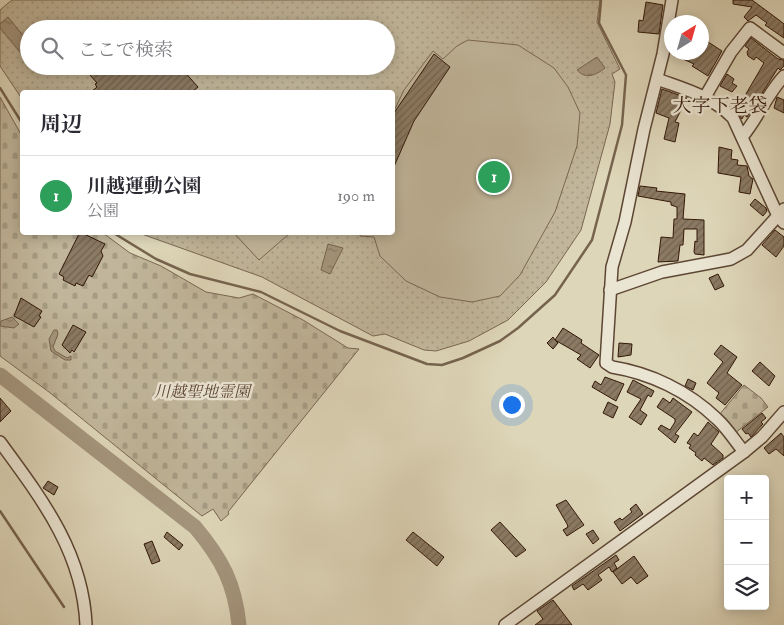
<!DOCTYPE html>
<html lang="ja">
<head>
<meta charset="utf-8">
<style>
	body { margin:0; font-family:"IM FELL Double Pica","Noto Serif JP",serif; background:#f7f7f7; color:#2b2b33 }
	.controls { position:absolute; right:15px; bottom:15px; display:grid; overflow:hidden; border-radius:5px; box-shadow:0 2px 12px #0003 }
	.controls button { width:45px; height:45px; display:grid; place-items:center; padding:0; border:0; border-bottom:1px solid #e1e1e2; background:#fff; color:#2b2b33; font:25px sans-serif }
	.compass { position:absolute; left:664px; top:15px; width:45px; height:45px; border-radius:50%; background:#fff; box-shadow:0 2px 12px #0003; rotate:37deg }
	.you { position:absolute; left:511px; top:404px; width:18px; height:18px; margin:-12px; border:4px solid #fff; border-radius:50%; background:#1a73e8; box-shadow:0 0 0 8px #1a73e833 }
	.badge { display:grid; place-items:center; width:32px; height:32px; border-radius:50%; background:#0b8043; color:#fff; font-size:16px; font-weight:700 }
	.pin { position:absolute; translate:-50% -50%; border:2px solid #fff; box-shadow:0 1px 5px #0006 }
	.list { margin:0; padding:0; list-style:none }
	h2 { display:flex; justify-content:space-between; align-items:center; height:65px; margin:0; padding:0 20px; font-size:21px }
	h2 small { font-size:16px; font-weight:400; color:#7c7c81 }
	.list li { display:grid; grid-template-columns:32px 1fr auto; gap:15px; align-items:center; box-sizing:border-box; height:80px; padding:0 20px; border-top:1px solid #e1e1e2 }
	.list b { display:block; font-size:19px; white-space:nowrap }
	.list p { margin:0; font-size:16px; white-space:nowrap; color:#7c7c81 }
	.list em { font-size:16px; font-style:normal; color:#7c7c81 }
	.icon { flex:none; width:28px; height:28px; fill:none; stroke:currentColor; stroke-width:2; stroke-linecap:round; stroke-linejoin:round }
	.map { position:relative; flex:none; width:784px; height:625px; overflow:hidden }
	.search { position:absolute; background:#fff; box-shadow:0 2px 12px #0003; left:20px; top:20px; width:375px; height:55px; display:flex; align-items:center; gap:12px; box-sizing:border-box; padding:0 18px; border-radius:28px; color:#7c7c81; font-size:19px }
	.panel { position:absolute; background:#fff; box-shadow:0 2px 12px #0003; left:20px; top:90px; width:375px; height:145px; border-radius:5px }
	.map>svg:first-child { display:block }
	.cemetery { fill:url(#cemetery-stones); stroke:#7a6652 }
	.park { fill:url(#park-dots); stroke:#7a6652; fill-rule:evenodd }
	.garden { fill:#c1b69b; stroke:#7a6652 }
	.water { fill:url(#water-ripples); stroke:#76634e }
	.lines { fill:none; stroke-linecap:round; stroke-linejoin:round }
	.stream { stroke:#76634e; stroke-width:2.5 }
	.river { stroke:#a4957d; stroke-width:15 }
	.building { fill:url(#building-hatch); stroke:#321708 }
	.minor-casing { stroke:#5d4734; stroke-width:14 }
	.minor { stroke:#eae4d2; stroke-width:11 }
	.labels { text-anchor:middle; stroke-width:5; stroke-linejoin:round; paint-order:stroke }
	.park-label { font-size:16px; font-style:italic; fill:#5d4734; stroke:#eae4d2 }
	.quarter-label { font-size:19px; fill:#321708; stroke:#eae4d2 }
</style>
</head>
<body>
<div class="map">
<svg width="784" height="625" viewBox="0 0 784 625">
	<defs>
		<pattern id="cemetery-stones" width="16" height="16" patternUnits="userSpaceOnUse" patternTransform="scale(1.25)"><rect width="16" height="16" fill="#c1b69b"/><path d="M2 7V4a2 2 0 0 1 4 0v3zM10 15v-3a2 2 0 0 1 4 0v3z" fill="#a69c84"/></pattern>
		<pattern id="park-dots" width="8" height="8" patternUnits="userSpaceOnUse" patternTransform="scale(1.25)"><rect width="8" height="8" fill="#c1b69b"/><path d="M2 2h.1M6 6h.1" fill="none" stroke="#a69c84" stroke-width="1.8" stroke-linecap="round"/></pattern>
		<pattern id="water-ripples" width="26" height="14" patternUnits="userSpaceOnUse" patternTransform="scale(1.25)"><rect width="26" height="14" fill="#a4957d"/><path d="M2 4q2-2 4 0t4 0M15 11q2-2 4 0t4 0" fill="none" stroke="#867964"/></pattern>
		<pattern id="building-hatch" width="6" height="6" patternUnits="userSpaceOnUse" patternTransform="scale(1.25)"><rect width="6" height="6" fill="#8b7a64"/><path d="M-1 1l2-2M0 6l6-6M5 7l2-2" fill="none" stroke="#726350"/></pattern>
	</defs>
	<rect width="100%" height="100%" fill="#ded6b9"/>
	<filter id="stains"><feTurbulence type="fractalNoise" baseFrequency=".004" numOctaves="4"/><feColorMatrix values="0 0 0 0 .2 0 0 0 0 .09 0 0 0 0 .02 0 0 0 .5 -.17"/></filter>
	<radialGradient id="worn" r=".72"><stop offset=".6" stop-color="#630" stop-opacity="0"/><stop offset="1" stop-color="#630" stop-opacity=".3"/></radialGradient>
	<!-- cemetery -->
	<g class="cemetery">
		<polygon points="0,97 22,136 22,232 103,233 130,253 161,266 206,292 239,298 253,294 303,320 348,348 359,349 228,512 229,514 221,521 213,509 202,516 49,392 0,356"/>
		<polygon points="744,385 761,398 768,407 735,433 719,415"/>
	</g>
	<!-- park -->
	<path class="park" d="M12 0H600L597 22 620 69 612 74 615 82 610 124 581 230 546 282 508 320 469 341 436 351 424 350 385 334 373 336 262 277 139 233 392 232V92H22V99L0 66V10ZM29 29H386V66H29Z"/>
	<!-- garden -->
	<g class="garden">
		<polygon points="468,40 518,45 554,68 568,87 580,113 577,146 555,212 520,275 500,296 472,302 440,297 406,281 380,256 374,237 360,236 360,233 392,232 393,113 404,90 433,51 443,59 457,46"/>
		<polygon points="234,233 290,233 259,260"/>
	</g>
	<!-- water -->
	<g class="water">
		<polygon points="8,17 29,43 29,63 0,28 0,24"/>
		<path d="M597 57 605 68C596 75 586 80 577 70Z"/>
		<polygon points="328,244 343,248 330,274 321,270"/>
		<polygon points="12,317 19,324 14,328 0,326 1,321"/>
		<polygon points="54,330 57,330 58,334 53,347 55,351 67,358 71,356 71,360 65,360 51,351 49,339"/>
	</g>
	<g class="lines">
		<!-- stream -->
		<g class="stream">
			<polyline points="0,88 22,123"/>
			<polyline points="112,232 156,259 190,274 261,292 340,331 427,364 442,365 463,358 500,341 518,328 555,295 592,240 622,125 626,75 599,23 601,0"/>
			<polyline points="0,511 64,607"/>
		</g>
		<!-- river -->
		<path class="river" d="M0 375 195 527C222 559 235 584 239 625"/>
	</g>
	<!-- building -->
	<g class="building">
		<polygon points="733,0 752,0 779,20 784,24 784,38 765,25 767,23 756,15 748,21 744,17 752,7 733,4"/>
		<polygon points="646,2 663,5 659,34 638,32 639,20 643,21"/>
		<polygon points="702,38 722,51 708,76 692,66 694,64 683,59 686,52 702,52"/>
		<polygon points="751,38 778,59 784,60 784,66 780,70 778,68 747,117 744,115 742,119 736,111 764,63 756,57 754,60 748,56 747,52 749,49 745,46"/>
		<polygon points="434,54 450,67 414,121 392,171 392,116"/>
		<polygon points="82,66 173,66 178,72 182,69 198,87 192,92 91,92 97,87 95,84 97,83"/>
		<polygon points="727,74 734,79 732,83 737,86 732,92 720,86"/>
		<polygon points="662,89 687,98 675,122 679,123 675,142 664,139 669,118 656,113"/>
		<polygon points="777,97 784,100 784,113 774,108"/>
		<polygon points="719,147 732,150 731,159 738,160 737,165 747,166 749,176 753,179 750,194 739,192 741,177 718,173"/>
		<polygon points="640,186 657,188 656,191 685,194 683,219 704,220 704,255 695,254 694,252 695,241 697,242 697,229 684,229 683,245 680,245 678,261 658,262 661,237 673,238 674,219 677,219 677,207 671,205 671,202 638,196"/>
		<polygon points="755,199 766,208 767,211 763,216 750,205"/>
		<polygon points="775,230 784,237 784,246 776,257 762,245"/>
		<polygon points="80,232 105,244 101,251 103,256 92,277 89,275 83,286 76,283 75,286 63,280 64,277 59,274"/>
		<polygon points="718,274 724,286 715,290 709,278"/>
		<polygon points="21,298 42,311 39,316 41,317 34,327 14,316"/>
		<polygon points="73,325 86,332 74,352 72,350 70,353 62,345"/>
		<polygon points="563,328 582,340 581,343 599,355 590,368 577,359 581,355 555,340 558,343 553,349 547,343 553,337 555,340"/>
		<polygon points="619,343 632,344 631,355 618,357"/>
		<polygon points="721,345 737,357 727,373 742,385 725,405 716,398 719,393 707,383 723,362 714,354"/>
		<polygon points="760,362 775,376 769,386 752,371"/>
		<polygon points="605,377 624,384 616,401 592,387 595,381 601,385"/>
		<polygon points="688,379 696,383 693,390 685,386"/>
		<polygon points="633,380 654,391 651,397 648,395 640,410 647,415 641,425 629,417 641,399 627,392"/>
		<polygon points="0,398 11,411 0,422"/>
		<polygon points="663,398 670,403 673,398 692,412 675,434 679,436 675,443 658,429 661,425 670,430 675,422 675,419 657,407"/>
		<polygon points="608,402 618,407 613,418 603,413"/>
		<polygon points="762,413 766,418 761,422 763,424 751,437 748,433 746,434 742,429"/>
		<polygon points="708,422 719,432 711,444 723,455 723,458 713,465 704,458 702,461 695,455 696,453 689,448 691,445 687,443 694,433 698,436"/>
		<polygon points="781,433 784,437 784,456 776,449 769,454 764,448"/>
		<polygon points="48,481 58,487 54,495 43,488"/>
		<polygon points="566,500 584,525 567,536 563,530 568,527 567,524 556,505"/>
		<polygon points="636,504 643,514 620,531 614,522 620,518 622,520 632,512 630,509"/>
		<polygon points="500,522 526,550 516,557 491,530"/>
		<polygon points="593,530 599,539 593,544 586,534"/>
		<polygon points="167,532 183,545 179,550 164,537"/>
		<polygon points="413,532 444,557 437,566 406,540"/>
		<polygon points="152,541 160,561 152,564 144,544"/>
		<polygon points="616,555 619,560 614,563 617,568 612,572 609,567 598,575 602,580 588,590 583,584 574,590 572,586"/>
		<polygon points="634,556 648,576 637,584 631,577 622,584 613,572"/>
		<polygon points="553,600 572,625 535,625 543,619 537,611"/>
	</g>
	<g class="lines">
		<!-- minor casing -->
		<g class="minor-casing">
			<g id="minor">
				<path d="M672 0 663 54 644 129 625 222 612 267 606 363 612 367C650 373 688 391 717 419 727 428 735 441 744 452"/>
				<path d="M657 79C684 89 712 96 733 118L778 216 784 223"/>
				<polyline points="705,97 731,52 750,28 784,53"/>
				<path d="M742 137C758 118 767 94 784 76"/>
				<polyline points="610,290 662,272 731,259 747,250 784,209"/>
				<path d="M0 442C41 498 83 552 86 625"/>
				<polyline points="505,625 744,452 762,437 784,412"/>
			</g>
		</g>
		<!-- minor -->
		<use href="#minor" class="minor"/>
	</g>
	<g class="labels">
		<!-- park labels -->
		<g class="park-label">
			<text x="202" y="397">川越聖地霊園</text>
		</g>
		<!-- quarter labels -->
		<g class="quarter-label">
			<text x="720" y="112">大字下老袋</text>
		</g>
	</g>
	<rect width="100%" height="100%" filter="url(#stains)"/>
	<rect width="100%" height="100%" fill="url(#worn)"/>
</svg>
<div class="controls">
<button>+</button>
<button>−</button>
<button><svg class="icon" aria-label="layers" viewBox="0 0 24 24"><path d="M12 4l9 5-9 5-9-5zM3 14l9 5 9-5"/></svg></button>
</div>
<svg class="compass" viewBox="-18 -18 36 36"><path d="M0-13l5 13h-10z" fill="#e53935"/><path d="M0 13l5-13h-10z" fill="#7c7c81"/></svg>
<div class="you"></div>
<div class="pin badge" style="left:494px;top:177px;background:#2e9e5b">1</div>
<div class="search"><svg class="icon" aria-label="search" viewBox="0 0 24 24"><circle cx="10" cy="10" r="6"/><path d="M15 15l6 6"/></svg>ここで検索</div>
<section class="panel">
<h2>周辺<small></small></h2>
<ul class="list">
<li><span class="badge" style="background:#2e9e5b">1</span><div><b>川越運動公園</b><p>公園</p></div><em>190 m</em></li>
</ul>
</section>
</div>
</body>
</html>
